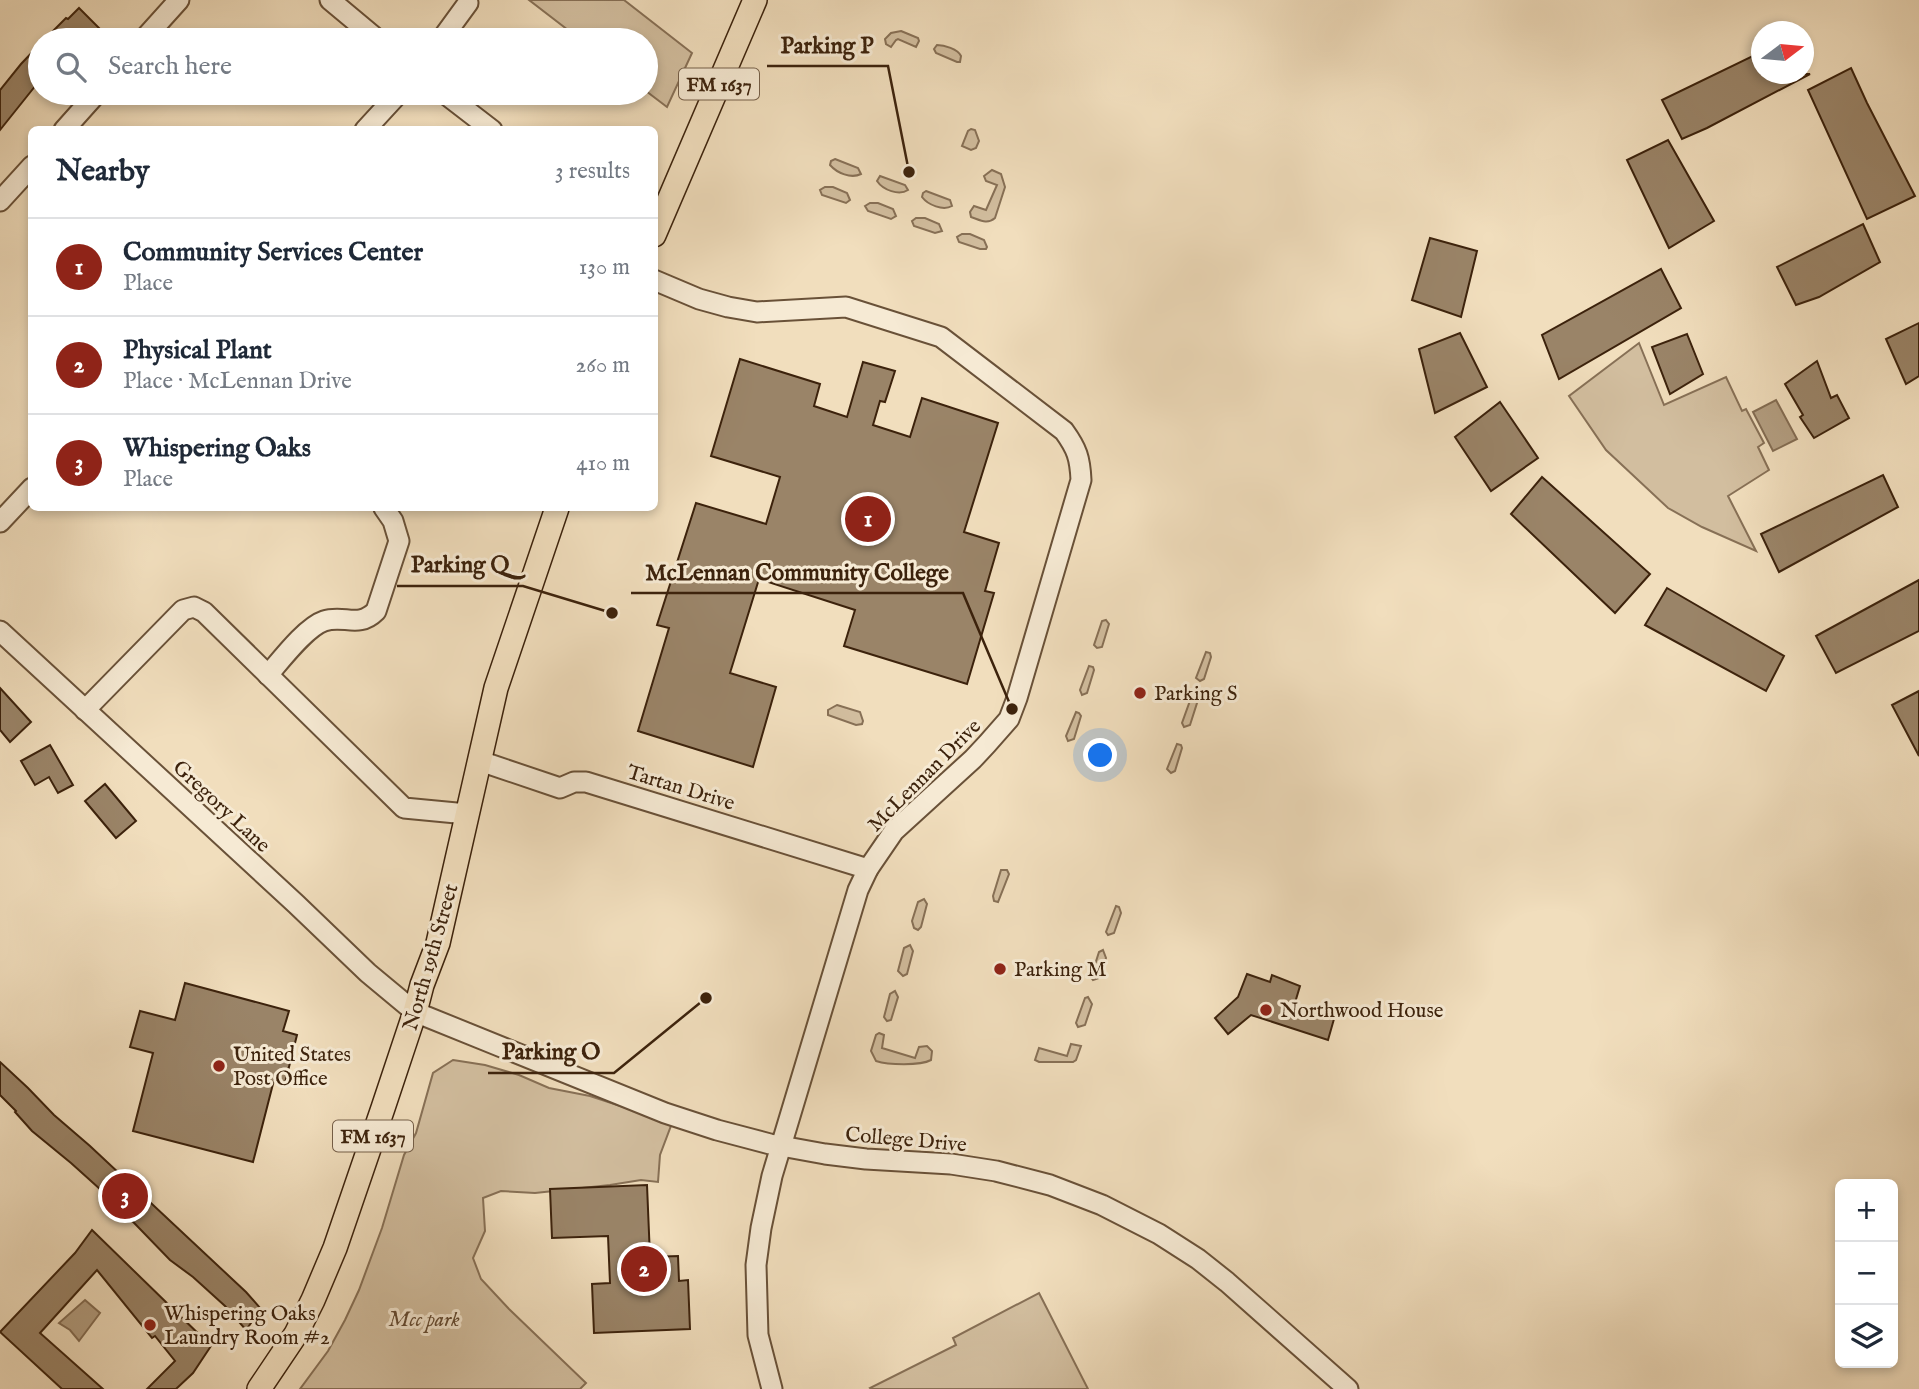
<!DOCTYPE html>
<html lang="en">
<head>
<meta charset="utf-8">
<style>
	body { margin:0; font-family:"IM FELL English",serif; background:#f2f2f3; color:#1f2937 }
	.controls { position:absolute; right:21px; bottom:21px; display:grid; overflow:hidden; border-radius:10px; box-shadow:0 4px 10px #0003 }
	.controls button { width:63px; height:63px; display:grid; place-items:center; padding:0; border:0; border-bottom:2px solid #e0e1e3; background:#fff; color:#1f2937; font:35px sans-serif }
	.compass { position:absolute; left:1751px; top:21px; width:63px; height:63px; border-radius:50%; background:#fff; box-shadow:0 4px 10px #0003; rotate:74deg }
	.you { position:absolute; left:1101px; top:756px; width:24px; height:24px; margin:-18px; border:5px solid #fff; border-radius:50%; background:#1a73e8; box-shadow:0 0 0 10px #1a73e833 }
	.badge { display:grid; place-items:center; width:46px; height:46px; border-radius:50%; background:#8f2418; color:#fff; font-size:23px; font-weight:700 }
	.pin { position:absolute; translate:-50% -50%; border:4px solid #fff; box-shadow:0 2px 7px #0006 }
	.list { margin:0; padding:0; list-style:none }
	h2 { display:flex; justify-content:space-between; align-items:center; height:91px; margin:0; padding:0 28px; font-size:30px }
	h2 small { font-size:23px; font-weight:400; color:#747a83 }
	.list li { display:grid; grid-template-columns:46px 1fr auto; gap:21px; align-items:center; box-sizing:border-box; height:98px; padding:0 28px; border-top:2px solid #e0e1e3 }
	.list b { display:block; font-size:26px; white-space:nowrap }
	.list p { margin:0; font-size:23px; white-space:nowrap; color:#747a83 }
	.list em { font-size:23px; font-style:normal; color:#747a83 }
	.icon { flex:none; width:38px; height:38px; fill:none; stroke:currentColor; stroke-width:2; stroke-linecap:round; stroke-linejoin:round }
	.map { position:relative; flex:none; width:1919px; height:1389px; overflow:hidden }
	.search { position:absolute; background:#fff; box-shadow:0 4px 10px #0003; left:28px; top:28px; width:630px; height:77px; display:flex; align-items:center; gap:18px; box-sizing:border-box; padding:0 24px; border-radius:38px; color:#747a83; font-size:26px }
	.panel { position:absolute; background:#fff; box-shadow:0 4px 10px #0003; left:28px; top:126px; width:630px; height:385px; border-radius:10px }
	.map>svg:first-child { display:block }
	.green { fill:#d2be9f; stroke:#877056; stroke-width:2 }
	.water { fill:#b39e81; stroke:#836c52; stroke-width:2 }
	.building { fill:#9a8468; stroke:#3c220c; stroke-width:2 }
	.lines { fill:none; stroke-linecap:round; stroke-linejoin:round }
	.minor-casing { stroke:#695138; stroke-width:23 }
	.major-casing { stroke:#3c220c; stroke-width:26 }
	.minor { stroke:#f6ead4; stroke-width:19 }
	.major { stroke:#f1debd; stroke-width:23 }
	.poi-dot { fill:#8f2418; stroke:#f6ead4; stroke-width:2.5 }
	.labels { text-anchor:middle; stroke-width:6; stroke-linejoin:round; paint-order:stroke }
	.shield { fill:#f6ead4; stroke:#745e48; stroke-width:2 }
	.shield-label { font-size:19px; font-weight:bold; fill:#3c220c }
	.poi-label { font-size:21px; fill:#3c220c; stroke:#f6ead4; text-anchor:start }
	.street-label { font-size:21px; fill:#3c220c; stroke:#f6ead4 }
	.park-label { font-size:21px; font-style:italic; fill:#624931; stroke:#f6ead4 }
	.leader { fill:none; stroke:#3c220c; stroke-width:2.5 }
	.callout-dot { fill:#3c220c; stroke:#f6ead4; stroke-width:2.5 }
	.callout-label { font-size:23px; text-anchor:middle; font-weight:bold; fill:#3c220c; stroke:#f6ead4; stroke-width:6; stroke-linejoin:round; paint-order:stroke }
</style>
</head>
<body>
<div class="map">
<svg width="1919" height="1389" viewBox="0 0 1919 1389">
	<rect width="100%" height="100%" fill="#f1debd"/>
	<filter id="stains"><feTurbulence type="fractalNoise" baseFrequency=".00286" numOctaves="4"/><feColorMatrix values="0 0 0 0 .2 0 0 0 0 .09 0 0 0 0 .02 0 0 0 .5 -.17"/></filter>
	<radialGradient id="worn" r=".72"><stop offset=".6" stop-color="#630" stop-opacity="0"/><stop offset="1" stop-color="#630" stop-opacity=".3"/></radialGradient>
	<!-- green -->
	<g class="green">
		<polygon points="529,0 624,0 692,53 667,107 646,91 646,40 581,40"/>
		<polygon points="901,31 918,38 919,41 916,47 898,39 896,40 891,47 886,44 885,39 891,33"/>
		<path d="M937 45C944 45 958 49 961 56L960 62H957L936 53 934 49Z"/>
		<polygon points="971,129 975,130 979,141 976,148 971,150 962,146 968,131"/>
		<path d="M835 159 858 168 861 174C851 179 837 173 830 165L831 161Z"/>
		<path d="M992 170 1001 174 1005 187 995 218C987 225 980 220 971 217L970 212 974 206 986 210 997 185 986 181 984 176Z"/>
		<path d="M880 176 905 185 908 190C899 196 883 190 877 181Z"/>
		<polygon points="825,187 833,187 847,193 850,200 846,203 822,195 820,190"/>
		<path d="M926 191 950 200 952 206C943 211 928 205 922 197L923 193Z"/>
		<polygon points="870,203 878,203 893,209 896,216 891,219 868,211 865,206"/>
		<polygon points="916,218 925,218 939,224 942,231 935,233 914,226 912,221"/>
		<polygon points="962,234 970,234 984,240 987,247 986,249 980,249 959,242 957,237"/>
		<polygon points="1639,343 1664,405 1726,377 1742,411 1746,409 1764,443 1758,447 1769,470 1728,496 1756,551 1702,527 1668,508 1606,450 1569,396"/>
		<polygon points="1106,620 1109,624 1102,647 1097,648 1094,645 1102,621"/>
		<polygon points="1206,652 1210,653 1211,657 1204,679 1200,681 1196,678"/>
		<polygon points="1089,666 1093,667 1094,670 1087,693 1082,695 1080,690"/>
		<polygon points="1191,698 1195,699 1197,703 1190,725 1184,727 1182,723"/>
		<polygon points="837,705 860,712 863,721 862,724 856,725 828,715 828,710"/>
		<polygon points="1076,712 1079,713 1081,716 1074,739 1068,741 1066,736"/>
		<polygon points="1177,744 1181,745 1182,748 1175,771 1171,773 1167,769"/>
		<polygon points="1001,870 1007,870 1009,874 998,902 994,901 993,896"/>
		<polygon points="924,899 927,904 921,927 918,930 914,928 912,921 918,902"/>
		<polygon points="1116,906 1119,907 1121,913 1114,933 1108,935 1106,932"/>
		<polygon points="910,945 913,951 907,974 903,976 898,971 904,948"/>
		<polygon points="1103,950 1106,958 1099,978 1093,980 1091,977 1099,952"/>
		<polygon points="895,991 898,997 891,1020 887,1021 884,1017 890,994"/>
		<polygon points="1088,997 1092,1004 1085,1025 1078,1027 1076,1023 1085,998"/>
		<path d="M879 1033 884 1035 882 1048 915 1058 919 1047 927 1046 932 1051 931 1060C920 1066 888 1065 876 1061L871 1051 876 1035Z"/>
		<polygon points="1071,1044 1081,1046 1076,1060 1073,1062 1039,1062 1035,1060 1039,1048 1067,1056"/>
		<polygon points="453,1060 485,1065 519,1075 549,1088 590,1096 672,1123 660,1155 658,1182 641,1180 610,1185 535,1193 501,1191 483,1198 485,1231 473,1258 481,1279 509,1309 586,1383 580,1389 300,1389 328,1351 345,1320 359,1290 382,1228 404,1155 416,1133 433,1073"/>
		<polygon points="1039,1293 1088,1389 871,1389 870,1388 956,1345 953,1338"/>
	</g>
	<!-- water -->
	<g class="water">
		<polygon points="1776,400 1797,439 1773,451 1753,412"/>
		<polygon points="85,1300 100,1313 79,1341 70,1330 59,1323"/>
	</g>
	<!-- building -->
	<g class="building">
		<polygon points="79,8 99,28 88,40 44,40 66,18 68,19"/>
		<polygon points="40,44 40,80 0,130 0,90 21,64"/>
		<polygon points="1761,52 1761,74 1810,74 1707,128 1682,139 1662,100"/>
		<polygon points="1851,68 1867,103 1915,196 1867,219 1808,90"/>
		<polygon points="1668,140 1714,221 1669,248 1627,160"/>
		<polygon points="1863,224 1880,262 1819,297 1796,305 1777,267"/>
		<polygon points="1430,238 1477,251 1461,317 1412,300"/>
		<polygon points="1661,269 1681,308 1559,379 1542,335"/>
		<polygon points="1919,323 1919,376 1906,384 1886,339"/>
		<polygon points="1460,333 1487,387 1435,413 1419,349"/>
		<polygon points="1687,334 1703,374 1670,394 1652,347"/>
		<polygon points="740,359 820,384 814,406 847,417 863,362 895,371 885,402 880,401 873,425 910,437 922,398 998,423 964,532 999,543 985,591 994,593 967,684 844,646 855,610 759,579 730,673 776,687 753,767 638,731 669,628 657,625 696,503 766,524 780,477 711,456"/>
		<polygon points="1817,361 1831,398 1837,395 1849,418 1814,438 1800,417 1803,415 1785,384"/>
		<polygon points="1500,402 1538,458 1491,491 1455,437"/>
		<polygon points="1883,475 1898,507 1779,572 1761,534"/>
		<polygon points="1542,477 1650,574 1615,613 1511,514"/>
		<polygon points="1919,580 1919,631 1836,673 1816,636"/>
		<polygon points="1667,588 1784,656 1766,691 1645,625"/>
		<polygon points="0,688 31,722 10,742 0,730"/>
		<polygon points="1919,691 1919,756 1892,705"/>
		<polygon points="50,745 73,785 58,793 49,777 35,785 21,761"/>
		<polygon points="105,784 136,821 116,838 85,801"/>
		<polygon points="1247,974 1270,982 1272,975 1300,986 1294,1006 1334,1019 1328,1040 1251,1015 1228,1034 1215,1018 1238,997"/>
		<polygon points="185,983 289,1011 283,1031 297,1035 285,1083 274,1080 253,1162 133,1131 153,1053 130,1047 140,1011 175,1020"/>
		<polygon points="0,1062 28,1088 54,1115 90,1146 246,1292 261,1309 246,1330 225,1306 193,1277 170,1260 111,1199 71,1163 32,1131 15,1112 16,1111 0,1095"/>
		<polygon points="647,1185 650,1257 678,1256 679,1281 688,1280 690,1329 594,1333 592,1284 610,1283 608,1236 552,1238 550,1189"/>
		<polygon points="92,1230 211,1346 193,1373 176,1389 147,1389 175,1361 155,1336 152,1338 97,1270 40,1333 103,1389 62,1389 0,1332 75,1253"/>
	</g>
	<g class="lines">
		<!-- minor casing -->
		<g class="minor-casing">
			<g id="minor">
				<polyline points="330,0 378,40"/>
				<polyline points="143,40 179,0"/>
				<polyline points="441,40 468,3"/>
				<polyline points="444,93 492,130"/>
				<polyline points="64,130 97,93"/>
				<polyline points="365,130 399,93"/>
				<polyline points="0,201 32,166"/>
				<path d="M654 280 699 299 728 307 757 312 846 307 941 337 1064 431C1077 449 1080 458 1081 480L1017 698 1009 719 987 744 973 759 894 831 868 869 858 890 772 1176 761 1228 756 1265 758 1335 772 1389"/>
				<polyline points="0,522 32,488"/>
				<polyline points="0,631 296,904 368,973 415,1012 665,1113 717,1130 770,1144 825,1154 866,1159 951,1164 996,1171 1050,1185 1102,1205 1159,1234 1198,1259 1227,1282 1348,1389"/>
				<path d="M268 675C281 660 306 627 324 621 344 614 358 629 376 611L399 541 393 521 384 508"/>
				<polyline points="85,710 183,610 194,607 204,612 404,808 467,814"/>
				<polyline points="480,761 560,788 574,782 586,782 868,869"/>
			</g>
		</g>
		<!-- major casing -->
		<g class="major-casing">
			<g id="major">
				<polyline points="654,235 755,0"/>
				<polyline points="259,1389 296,1334 313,1300 335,1248 383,1108 415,1012 422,985 438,943 496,688 557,508"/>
			</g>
		</g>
		<!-- minor -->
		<use href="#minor" class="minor"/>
		<!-- major -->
		<use href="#major" class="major"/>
	</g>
	<!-- markers -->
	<g class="poi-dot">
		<circle cx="1140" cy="693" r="7"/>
		<circle cx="1000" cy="969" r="7"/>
		<circle cx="1266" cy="1010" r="7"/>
		<circle cx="219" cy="1066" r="7"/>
		<circle cx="150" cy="1325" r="7"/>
	</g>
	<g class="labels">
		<!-- shield labels -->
		<g class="shield">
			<rect x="679" y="68.5" width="80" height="31" rx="5"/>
			<rect x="333" y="1120.5" width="80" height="31" rx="5"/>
		</g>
		<g class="shield-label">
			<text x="719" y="91">FM 1637</text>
			<text x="373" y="1143">FM 1637</text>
		</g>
		<!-- poi labels -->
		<g class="poi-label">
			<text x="1154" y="700">Parking S</text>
			<text x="1014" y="976">Parking M</text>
			<text x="1280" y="1017">Northwood House</text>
			<text x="233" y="1061">United States<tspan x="233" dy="24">Post Office</tspan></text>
			<text x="164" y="1320">Whispering Oaks<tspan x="164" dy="24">Laundry Room #2</tspan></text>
		</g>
		<!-- street labels -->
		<g class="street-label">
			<text transform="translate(924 775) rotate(-45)" y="7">McLennan Drive</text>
			<text transform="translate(681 787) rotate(17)" y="7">Tartan Drive</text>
			<text transform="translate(222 806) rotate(43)" y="7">Gregory Lane</text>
			<text transform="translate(430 957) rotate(-74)" y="7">North 19th Street</text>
			<text transform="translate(906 1139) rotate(5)" y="7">College Drive</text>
		</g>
		<!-- park labels -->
		<g class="park-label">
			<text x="424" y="1326">Mcc park</text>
		</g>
	</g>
	<!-- callouts -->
	<path class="leader" d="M909 172L888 66H767M612 613L523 586H397M1012 709L963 593H631M706 998L614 1073H488"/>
	<g class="callout-dot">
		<circle cx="909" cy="172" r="7"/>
		<circle cx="612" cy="613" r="7"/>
		<circle cx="1012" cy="709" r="7"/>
		<circle cx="706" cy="998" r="7"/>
	</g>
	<g class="callout-label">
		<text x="827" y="53">Parking P</text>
		<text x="460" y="572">Parking Q</text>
		<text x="797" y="580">McLennan Community College</text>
		<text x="551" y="1059">Parking O</text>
	</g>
	<rect width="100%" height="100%" filter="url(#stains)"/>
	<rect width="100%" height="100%" fill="url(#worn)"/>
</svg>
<div class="controls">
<button>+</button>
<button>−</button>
<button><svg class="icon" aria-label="layers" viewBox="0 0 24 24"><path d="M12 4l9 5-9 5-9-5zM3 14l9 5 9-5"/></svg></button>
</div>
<svg class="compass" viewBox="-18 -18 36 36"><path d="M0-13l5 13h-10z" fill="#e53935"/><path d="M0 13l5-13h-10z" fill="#747a83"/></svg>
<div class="you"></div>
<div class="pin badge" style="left:868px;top:519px">1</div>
<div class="pin badge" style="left:644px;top:1269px">2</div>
<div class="pin badge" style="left:125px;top:1196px">3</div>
<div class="search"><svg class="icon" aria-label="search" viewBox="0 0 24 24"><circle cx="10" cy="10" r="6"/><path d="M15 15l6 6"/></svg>Search here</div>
<section class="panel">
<h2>Nearby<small>3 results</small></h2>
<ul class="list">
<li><span class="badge">1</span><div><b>Community Services Center</b><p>Place</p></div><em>130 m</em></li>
<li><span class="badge">2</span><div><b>Physical Plant</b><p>Place · McLennan Drive</p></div><em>260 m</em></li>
<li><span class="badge">3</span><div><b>Whispering Oaks</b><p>Place</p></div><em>410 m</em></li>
</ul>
</section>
</div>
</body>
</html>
